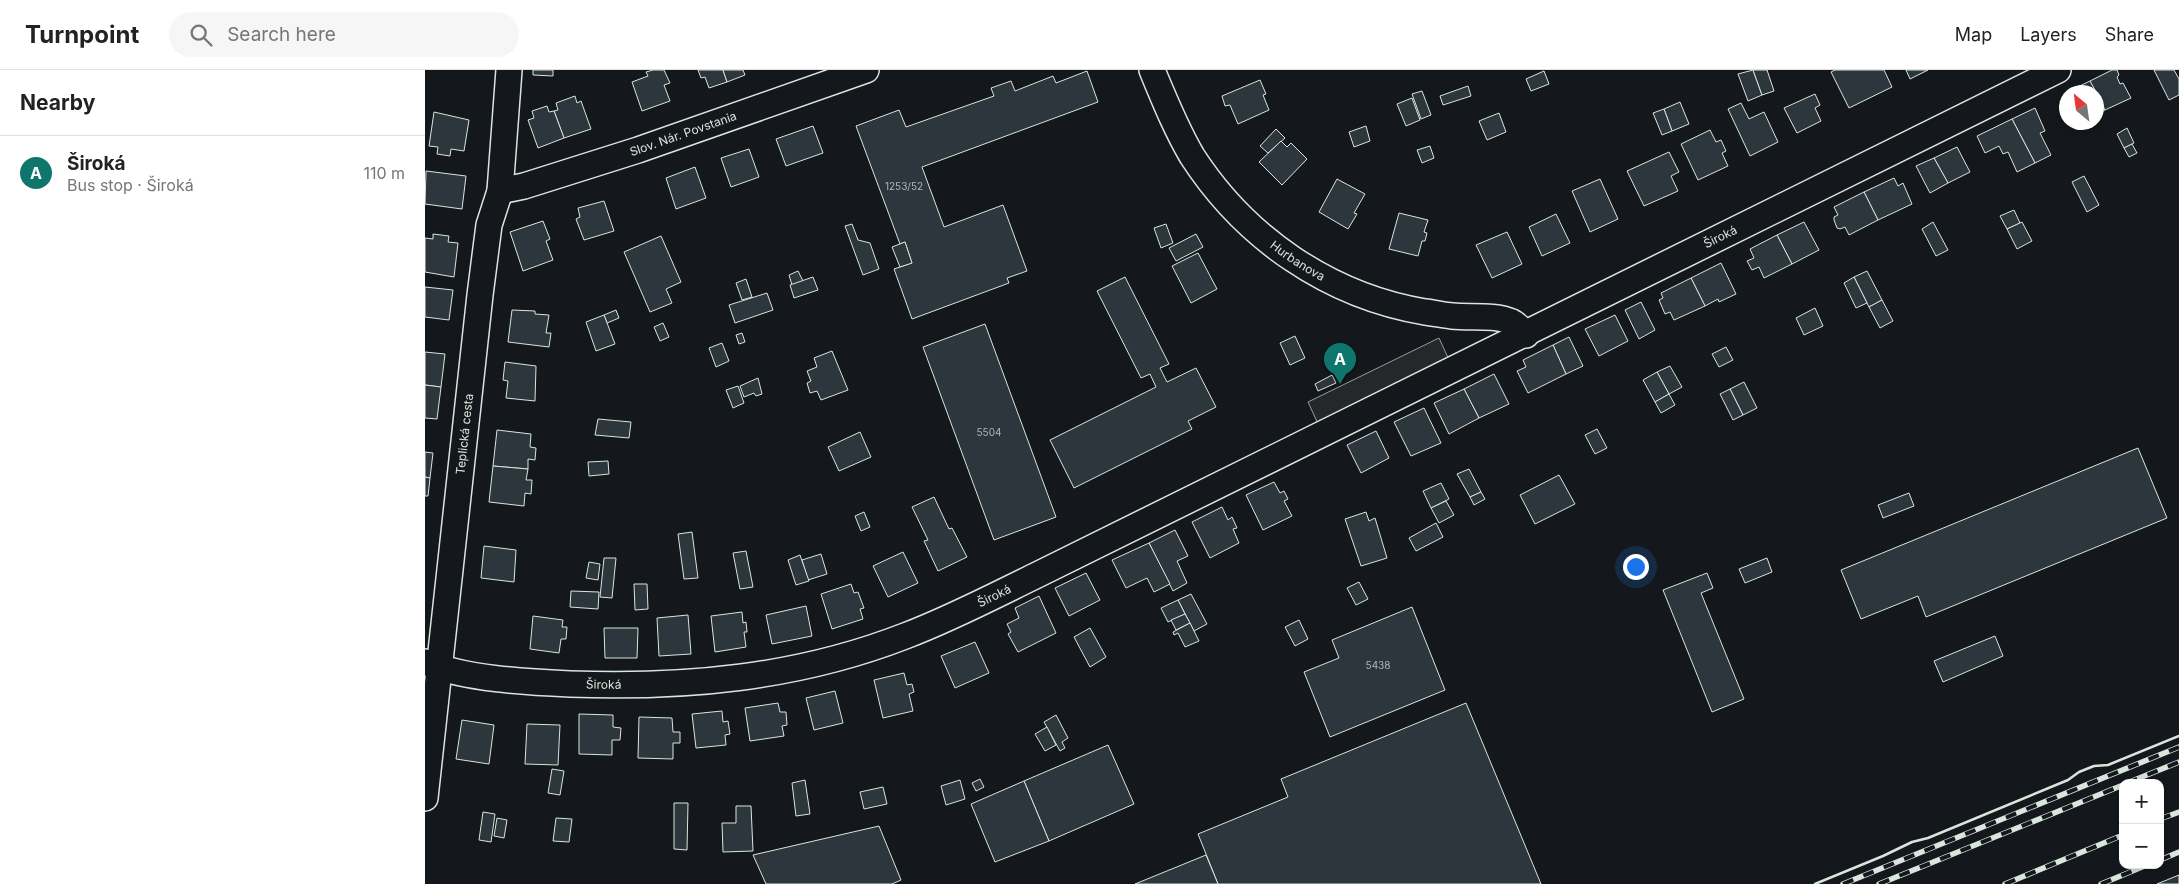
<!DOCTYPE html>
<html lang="en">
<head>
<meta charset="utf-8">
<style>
	body { margin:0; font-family:Inter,sans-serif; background:#f6f6f6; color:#222 }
	.controls { position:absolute; right:15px; bottom:15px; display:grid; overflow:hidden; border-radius:10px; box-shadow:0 2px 8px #0003 }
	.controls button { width:45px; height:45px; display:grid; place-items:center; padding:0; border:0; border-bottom:1px solid #e0e0e0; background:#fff; color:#222; font:25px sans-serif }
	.compass { position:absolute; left:1634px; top:15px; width:45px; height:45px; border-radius:50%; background:#fff; box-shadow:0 2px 8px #0003; rotate:331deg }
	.you { position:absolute; left:1210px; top:496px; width:18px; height:18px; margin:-12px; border:4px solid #fff; border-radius:50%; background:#1a73e8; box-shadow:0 0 0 8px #1a73e833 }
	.badge { display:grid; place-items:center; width:32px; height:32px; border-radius:50%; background:#0f766e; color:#fff; font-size:16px; font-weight:700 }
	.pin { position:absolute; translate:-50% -41px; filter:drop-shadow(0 1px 2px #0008) }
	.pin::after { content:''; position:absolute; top:26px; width:18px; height:15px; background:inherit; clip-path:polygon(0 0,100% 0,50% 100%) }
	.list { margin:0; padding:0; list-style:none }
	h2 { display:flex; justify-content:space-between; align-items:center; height:65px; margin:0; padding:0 20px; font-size:21px }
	h2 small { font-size:16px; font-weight:400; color:#767676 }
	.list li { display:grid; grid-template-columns:32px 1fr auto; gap:15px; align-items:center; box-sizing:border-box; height:75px; padding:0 20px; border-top:1px solid #e0e0e0 }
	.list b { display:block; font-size:19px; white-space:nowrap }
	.list p { margin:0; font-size:16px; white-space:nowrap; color:#767676 }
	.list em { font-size:16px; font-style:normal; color:#767676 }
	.icon { flex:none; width:28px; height:28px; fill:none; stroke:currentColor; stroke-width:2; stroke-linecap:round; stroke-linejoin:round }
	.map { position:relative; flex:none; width:1754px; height:814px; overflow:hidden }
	header { display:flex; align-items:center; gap:30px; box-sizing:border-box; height:70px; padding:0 25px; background:#fff; border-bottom:1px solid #e0e0e0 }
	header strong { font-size:24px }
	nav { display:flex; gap:28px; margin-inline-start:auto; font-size:18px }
	.search { width:350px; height:45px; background:#f6f6f6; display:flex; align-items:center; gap:12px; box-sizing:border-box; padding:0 18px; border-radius:28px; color:#767676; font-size:19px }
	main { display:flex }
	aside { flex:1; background:#fff }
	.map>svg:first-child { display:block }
	.parking { fill:#24282b; stroke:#939e99 }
	.building { fill:#2c363c; stroke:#d8e6dc }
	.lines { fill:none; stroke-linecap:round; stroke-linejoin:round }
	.minor-casing { stroke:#d8e6dc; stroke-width:28 }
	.minor { stroke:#14181c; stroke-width:25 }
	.rail-casing { stroke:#d8e6dc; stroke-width:5.5 }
	.rail { stroke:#14181c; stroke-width:4; stroke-dasharray:11; stroke-linecap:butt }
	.wall { stroke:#d8e6dc; stroke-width:2.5 }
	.labels { text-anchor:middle; stroke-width:4; stroke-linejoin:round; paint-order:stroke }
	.number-label { font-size:10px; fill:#adbab4 }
	.street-label { font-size:12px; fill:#d8e6dc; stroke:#14181c }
</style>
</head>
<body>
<header>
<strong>Turnpoint</strong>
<div class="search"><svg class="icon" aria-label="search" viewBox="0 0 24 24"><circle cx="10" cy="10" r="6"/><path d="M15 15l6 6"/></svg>Search here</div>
<nav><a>Map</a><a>Layers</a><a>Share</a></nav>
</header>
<main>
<aside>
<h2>Nearby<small></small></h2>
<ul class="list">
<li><span class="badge">A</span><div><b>Široká</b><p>Bus stop · Široká</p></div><em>110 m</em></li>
</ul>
</aside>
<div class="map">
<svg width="1754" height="814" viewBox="0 0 1754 814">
	<rect width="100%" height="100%" fill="#14181c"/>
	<!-- parking -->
	<polygon class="parking" points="1014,268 1025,292 894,356 883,332"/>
	<!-- building -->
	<g class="building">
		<polygon points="108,0 128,0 128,6 108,5"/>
		<polygon points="228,0 239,0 245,13 239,15 245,31 217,41 207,12 223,6 221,2"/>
		<polygon points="273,0 298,0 302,12 284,18 280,7 276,8"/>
		<polygon points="298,0 318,0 320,5 302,12"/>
		<polygon points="1328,0 1337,25 1323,31 1313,4"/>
		<polygon points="1328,0 1342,0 1349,21 1337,25"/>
		<polygon points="1410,0 1459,0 1467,17 1424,38 1406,2"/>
		<polygon points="1481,0 1503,0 1485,9"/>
		<polygon points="1687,0 1692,0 1694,5 1692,7 1695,14 1698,13 1706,28 1680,40 1665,11"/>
		<polygon points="1729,0 1749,0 1754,9 1754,25 1744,30"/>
		<polygon points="662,1 673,32 497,97 519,157 578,135 602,201 582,208 584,213 487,249 469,199 487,193 480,172 475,174 431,56 474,40 481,57 569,26 566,18 586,11 590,21 628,6 631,13"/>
		<polygon points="1119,1 1124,14 1106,21 1101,9"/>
		<polygon points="835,10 841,24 838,25 844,40 813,54 805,35 800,36 797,26"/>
		<polygon points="1665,11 1671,22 1642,22"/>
		<polygon points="1043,16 1046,26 1018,35 1015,26"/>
		<polygon points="997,21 1006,45 996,49 987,24"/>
		<polygon points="1390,24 1395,35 1390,38 1396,51 1372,63 1359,38"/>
		<polygon points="1672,24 1680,40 1672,45"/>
		<polygon points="150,26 152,33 156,31 166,59 139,68 129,41 133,40 131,33"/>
		<polygon points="987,28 995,50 981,56 972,34"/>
		<polygon points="1255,32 1264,54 1247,61 1239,39"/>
		<polygon points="1316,33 1324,49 1339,42 1353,72 1325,86 1303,39"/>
		<polygon points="122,36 124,42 129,41 139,68 113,78 103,50 109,48 107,41"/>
		<polygon points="1610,38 1620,61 1615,63 1626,85 1610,93 1587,49"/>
		<polygon points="1239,39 1247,61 1237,65 1228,43"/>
		<polygon points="9,42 44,50 39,81 26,79 25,86 12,84 13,77 4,76"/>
		<polygon points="1074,43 1081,62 1062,70 1054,51"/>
		<polygon points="1587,49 1610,93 1592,102 1583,82 1578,84 1574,76 1560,83 1552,66"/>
		<polygon points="388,56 398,83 361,96 351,69"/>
		<polygon points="941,56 945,71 929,77 924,62"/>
		<polygon points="1702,58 1709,73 1699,78 1692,64"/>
		<polygon points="851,59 860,68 843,83 835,76"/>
		<polygon points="1285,60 1291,72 1296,70 1301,81 1297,83 1303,96 1273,110 1256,74"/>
		<polygon points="856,71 862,77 866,73 882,89 857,115 834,92"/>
		<polygon points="1707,74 1712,83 1704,87 1699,78"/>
		<polygon points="1005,76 1009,88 997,93 992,80"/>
		<polygon points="1532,77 1545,102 1523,113 1509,88"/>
		<polygon points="324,79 334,107 306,117 296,88"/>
		<polygon points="1244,82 1254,102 1246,106 1253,121 1219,136 1202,101"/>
		<polygon points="1509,88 1523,113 1505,123 1491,96"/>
		<polygon points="270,97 281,128 251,139 241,108"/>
		<polygon points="1,101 41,106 37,139 0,134"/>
		<polygon points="1659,106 1674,135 1662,142 1647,112"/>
		<polygon points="1469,108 1473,116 1478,113 1487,134 1453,150 1439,122"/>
		<polygon points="912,109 940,124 929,143 932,144 923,159 894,142"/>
		<polygon points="1175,109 1193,149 1165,162 1147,121"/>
		<polygon points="1439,122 1453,150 1424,165 1420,157 1415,159 1412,158 1409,150 1409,147 1413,145 1409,137"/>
		<polygon points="179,131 189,161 159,170 151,149 155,147 153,138"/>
		<polygon points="1589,140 1595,153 1582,159 1575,146"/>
		<polygon points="974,143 1003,150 999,162 1002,163 1000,171 997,171 993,186 964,179"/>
		<polygon points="1131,144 1145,173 1117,186 1104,157"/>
		<polygon points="118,151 125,169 121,171 128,190 98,201 85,162"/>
		<polygon points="1379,152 1394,180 1367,194 1352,165"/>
		<polygon points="1508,152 1523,180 1511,186 1497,159"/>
		<polygon points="1597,152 1607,171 1592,179 1582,159"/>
		<polygon points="427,154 433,170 445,173 454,199 438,205 420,156"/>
		<polygon points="741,154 748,173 736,178 729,158"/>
		<polygon points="1082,162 1097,194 1067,208 1051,175"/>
		<polygon points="8,164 24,166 23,172 33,173 29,207 0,202 0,168 8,169"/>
		<polygon points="771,164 778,177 751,191 744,178"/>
		<polygon points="1352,165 1367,194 1339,208 1334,197 1327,200 1322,191 1329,188 1325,179"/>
		<polygon points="236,166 256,212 241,219 247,233 225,242 199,182"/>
		<polygon points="480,172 487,193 475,197 467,177"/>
		<polygon points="773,183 792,219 766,233 747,196"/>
		<polygon points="1296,193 1311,224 1294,232 1293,229 1280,236 1266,208"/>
		<polygon points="373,201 378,211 367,215 364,205"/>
		<polygon points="1442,201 1457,230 1444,237 1429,207"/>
		<polygon points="388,207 393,220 369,228 365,215"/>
		<polygon points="700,207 744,294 735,298 742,312 771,298 791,337 763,351 767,359 649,418 625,370 731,317 725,304 716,308 672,221"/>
		<polygon points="1429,207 1442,233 1431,238 1419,213"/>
		<polygon points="1266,208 1280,236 1249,250 1245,242 1240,244 1234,230 1238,228 1236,223"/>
		<polygon points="321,209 327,227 317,230 311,213"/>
		<polygon points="0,217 28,220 24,250 0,247"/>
		<polygon points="342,223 348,240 310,253 304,235"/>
		<polygon points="1457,230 1468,251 1455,258 1444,237"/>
		<polygon points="1216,232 1230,260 1214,269 1200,240"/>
		<polygon points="1390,238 1398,256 1379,265 1371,248"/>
		<polygon points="87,240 110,241 110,244 124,245 121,263 126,263 124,277 83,272"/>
		<polygon points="191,240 194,248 182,253 179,245"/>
		<polygon points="179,245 190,274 171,281 161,252"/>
		<polygon points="1190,245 1203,271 1174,286 1160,259"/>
		<polygon points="238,253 244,267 235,271 229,257"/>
		<polygon points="560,254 631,447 569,470 498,277"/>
		<polygon points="317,263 320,272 314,274 311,265"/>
		<polygon points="870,266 880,288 865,295 855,273"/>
		<polygon points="1144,267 1158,296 1141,304 1128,275"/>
		<polygon points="297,273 304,291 291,297 284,278"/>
		<polygon points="1128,275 1141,304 1103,323 1092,301 1101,297 1098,290"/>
		<polygon points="1301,277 1308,290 1294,297 1287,284"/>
		<polygon points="407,281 423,320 396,330 392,321 385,323 382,313 386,311 382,301 392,297 389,288"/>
		<polygon points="0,282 20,284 16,317 0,315"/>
		<polygon points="80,292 111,296 110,331 81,328 83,311 78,310"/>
		<polygon points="1245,296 1257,317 1244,324 1232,302"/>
		<polygon points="1232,302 1244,324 1230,332 1218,310"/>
		<polygon points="1069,304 1084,334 1054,348 1039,319"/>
		<polygon points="907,305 911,313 893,321 890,314"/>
		<polygon points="333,308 337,324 331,326 329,323 319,327 315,316"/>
		<polygon points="1319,312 1332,338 1318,345 1305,319"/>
		<polygon points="0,315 16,317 12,349 0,348"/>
		<polygon points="313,316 319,333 308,338 301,320"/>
		<polygon points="1039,319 1054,348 1024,364 1009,333"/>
		<polygon points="1305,319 1318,345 1308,350 1295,324"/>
		<polygon points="1244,324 1250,335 1236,343 1230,332"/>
		<polygon points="999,338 1016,373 986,386 969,352"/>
		<polygon points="173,349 206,352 204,368 170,365"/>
		<polygon points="1172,359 1182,378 1170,384 1160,365"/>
		<polygon points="72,360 106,364 105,377 111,378 110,390 103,389 103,399 68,396"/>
		<polygon points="951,361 964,388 936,403 922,375"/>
		<polygon points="435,362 446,387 414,401 403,377"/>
		<polygon points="1713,378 1742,448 1501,547 1493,526 1436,549 1416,500"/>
		<polygon points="0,382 8,383 5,408 0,407"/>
		<polygon points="183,391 184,404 164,406 163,392"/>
		<polygon points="68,396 103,399 101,410 107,410 106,424 100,423 99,436 64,432"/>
		<polygon points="1044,399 1056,422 1045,427 1032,404"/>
		<polygon points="1134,405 1150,434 1110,454 1095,425"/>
		<polygon points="0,407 5,408 3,426 0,426"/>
		<polygon points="849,412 855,423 859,421 863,429 859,431 867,446 838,460 821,425"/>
		<polygon points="1016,413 1024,429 1006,438 998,421"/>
		<polygon points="1056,422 1060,429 1049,435 1045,427"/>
		<polygon points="1484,423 1489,436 1458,448 1453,435"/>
		<polygon points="509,427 524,459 527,458 542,487 513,501 499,471 503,470 487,437"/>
		<polygon points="1021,431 1029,445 1014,453 1006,438"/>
		<polygon points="797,437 803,450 807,447 812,458 808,459 814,473 785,488 767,452"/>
		<polygon points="439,442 445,457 436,461 430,446"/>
		<polygon points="941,442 944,451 950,448 962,488 936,496 920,449"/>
		<polygon points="1011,453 1018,467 991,481 984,468"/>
		<polygon points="750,460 763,486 752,491 762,513 748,521 724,473"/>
		<polygon points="267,462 273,508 259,509 253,464"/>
		<polygon points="724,473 745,514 729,522 722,508 701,518 687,490"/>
		<polygon points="59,476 91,480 89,512 56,508"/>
		<polygon points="321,481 328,517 315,519 308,483"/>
		<polygon points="478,482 493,513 463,527 448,496"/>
		<polygon points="396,484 402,504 383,510 377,490"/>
		<polygon points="375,485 384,511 371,515 363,490"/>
		<polygon points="179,488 191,488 187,528 175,527"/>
		<polygon points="1342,488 1347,502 1320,513 1314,499"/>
		<polygon points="164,492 175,494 173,510 161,508"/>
		<polygon points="661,503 675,530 644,546 630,518"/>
		<polygon points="1282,503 1288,518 1276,523 1319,629 1287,642 1238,520"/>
		<polygon points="934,512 943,529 931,535 922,518"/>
		<polygon points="209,514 222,514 223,539 210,540"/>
		<polygon points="426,514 429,523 433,522 439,538 435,539 438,549 407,559 396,524"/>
		<polygon points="146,521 174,522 173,539 145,537"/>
		<polygon points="766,524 782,554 769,561 753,530"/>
		<polygon points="614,526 631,563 593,582 583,564 586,562 582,554 594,548 590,538"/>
		<polygon points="753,530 760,544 743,552 736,538"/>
		<polygon points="381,536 387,566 347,574 341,545"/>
		<polygon points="987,537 1020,620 905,667 879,602 914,588 907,570"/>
		<polygon points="317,542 318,553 321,552 322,562 319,562 321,577 290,582 286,546"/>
		<polygon points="760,544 765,553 751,560 746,550"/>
		<polygon points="263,545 266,584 234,586 232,548"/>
		<polygon points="108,546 138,550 137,557 142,557 141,569 136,569 134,583 105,579"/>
		<polygon points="874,550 883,569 870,576 860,557"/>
		<polygon points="765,553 774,571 760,577 753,563 749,565 748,562"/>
		<polygon points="179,558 213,558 212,588 180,588"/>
		<polygon points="665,558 681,587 665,597 649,567"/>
		<polygon points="1570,566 1578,586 1518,612 1509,591"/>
		<polygon points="550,572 564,603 530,618 516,586"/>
		<polygon points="479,603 482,615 487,614 489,622 484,624 488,641 458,648 449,610"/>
		<polygon points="410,621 418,653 389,660 381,628"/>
		<polygon points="353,633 355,642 361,642 362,655 357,656 359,666 325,671 320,638"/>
		<polygon points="1041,633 1116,814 793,814 773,764 863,727 856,709"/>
		<polygon points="297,641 298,652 303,651 305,664 300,665 301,675 271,678 267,644"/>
		<polygon points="154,644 188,645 188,657 196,658 195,670 187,670 187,685 154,684"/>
		<polygon points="631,645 643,668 637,672 640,678 635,681 619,652"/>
		<polygon points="214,647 247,648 248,662 255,662 255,673 248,673 248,689 213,688"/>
		<polygon points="37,650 69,655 64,694 31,689"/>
		<polygon points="102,654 135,655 133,695 100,694"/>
		<polygon points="622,657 631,675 620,681 610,664"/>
		<polygon points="683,675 709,734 624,771 599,711"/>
		<polygon points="127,699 139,701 135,725 123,723"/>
		<polygon points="555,709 559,717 551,721 547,713"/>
		<polygon points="380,710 385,744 371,746 367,713"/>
		<polygon points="535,710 540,729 521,735 516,716"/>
		<polygon points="599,711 624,771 570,792 546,734"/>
		<polygon points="458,717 462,734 439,739 435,722"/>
		<polygon points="249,733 263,733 262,780 249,779"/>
		<polygon points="311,736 326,736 328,781 298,782 297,753 311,753"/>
		<polygon points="58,742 70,744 66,772 54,770"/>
		<polygon points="72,748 82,750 79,768 69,766"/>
		<polygon points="131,748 147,749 144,772 128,771"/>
		<polygon points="454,756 476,810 467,814 341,814 328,785"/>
		<polygon points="781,785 793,814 710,814"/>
		<polygon points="1754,805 1754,814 1732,814"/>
	</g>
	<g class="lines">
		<!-- minor casing -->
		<g class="minor-casing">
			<g id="minor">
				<path id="s1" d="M727 0C739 29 751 59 767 86 820 168 904 226 1000 242 1009 243 1018 245 1027 246 1046 248 1069 244 1087 252 1092 254 1097 261 1101 265"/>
				<path id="s2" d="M75 121 99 116 213 80 441 0"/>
				<path id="s3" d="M0 592C39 609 102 612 145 614 260 618 372 608 480 566 525 549 567 527 610 506L1633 0"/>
				<path id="s4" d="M0 728 55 225 64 155 75 121 84 0"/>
			</g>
		</g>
		<!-- minor -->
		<use href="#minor" class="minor"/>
		<!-- rail casing -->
		<g class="rail-casing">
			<g id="rail">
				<polyline points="1702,713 1754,692"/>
				<polyline points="1735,749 1754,742"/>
				<polyline points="1735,790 1754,782"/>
				<polyline points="1418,814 1754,677"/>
				<polyline points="1454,814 1698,715"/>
				<polyline points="1580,814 1698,765"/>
				<polyline points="1676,814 1722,795"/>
			</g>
		</g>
		<!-- rail -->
		<use href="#rail" class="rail"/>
		<!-- wall -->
		<polyline class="wall" points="1390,814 1458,786 1487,772 1503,768 1643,710 1654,702 1669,696 1683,695 1754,666"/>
	</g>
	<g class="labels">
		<!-- number labels -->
		<g class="number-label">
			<text x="479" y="120">1253/52</text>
			<text x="564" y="366">5504</text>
			<text x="953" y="599">5438</text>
		</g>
		<!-- street labels -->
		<g class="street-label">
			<text dy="4" stroke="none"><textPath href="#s2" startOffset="192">Slov. Nár. Povstania</textPath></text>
			<text dy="4" stroke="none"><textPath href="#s3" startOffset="1396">Široká</textPath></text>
			<text dy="4" stroke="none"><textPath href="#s1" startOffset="245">Hurbanova</textPath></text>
			<text dy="4" stroke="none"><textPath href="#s4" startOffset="366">Teplická cesta</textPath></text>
			<text dy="4" stroke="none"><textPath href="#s3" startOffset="586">Široká</textPath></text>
			<text dy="4" stroke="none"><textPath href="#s3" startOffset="181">Široká</textPath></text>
		</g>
	</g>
</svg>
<div class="controls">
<button>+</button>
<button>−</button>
</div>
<svg class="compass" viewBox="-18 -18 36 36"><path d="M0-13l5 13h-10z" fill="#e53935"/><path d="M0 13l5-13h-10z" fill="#767676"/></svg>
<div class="you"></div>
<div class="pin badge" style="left:915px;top:314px">A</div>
</div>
</main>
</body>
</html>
